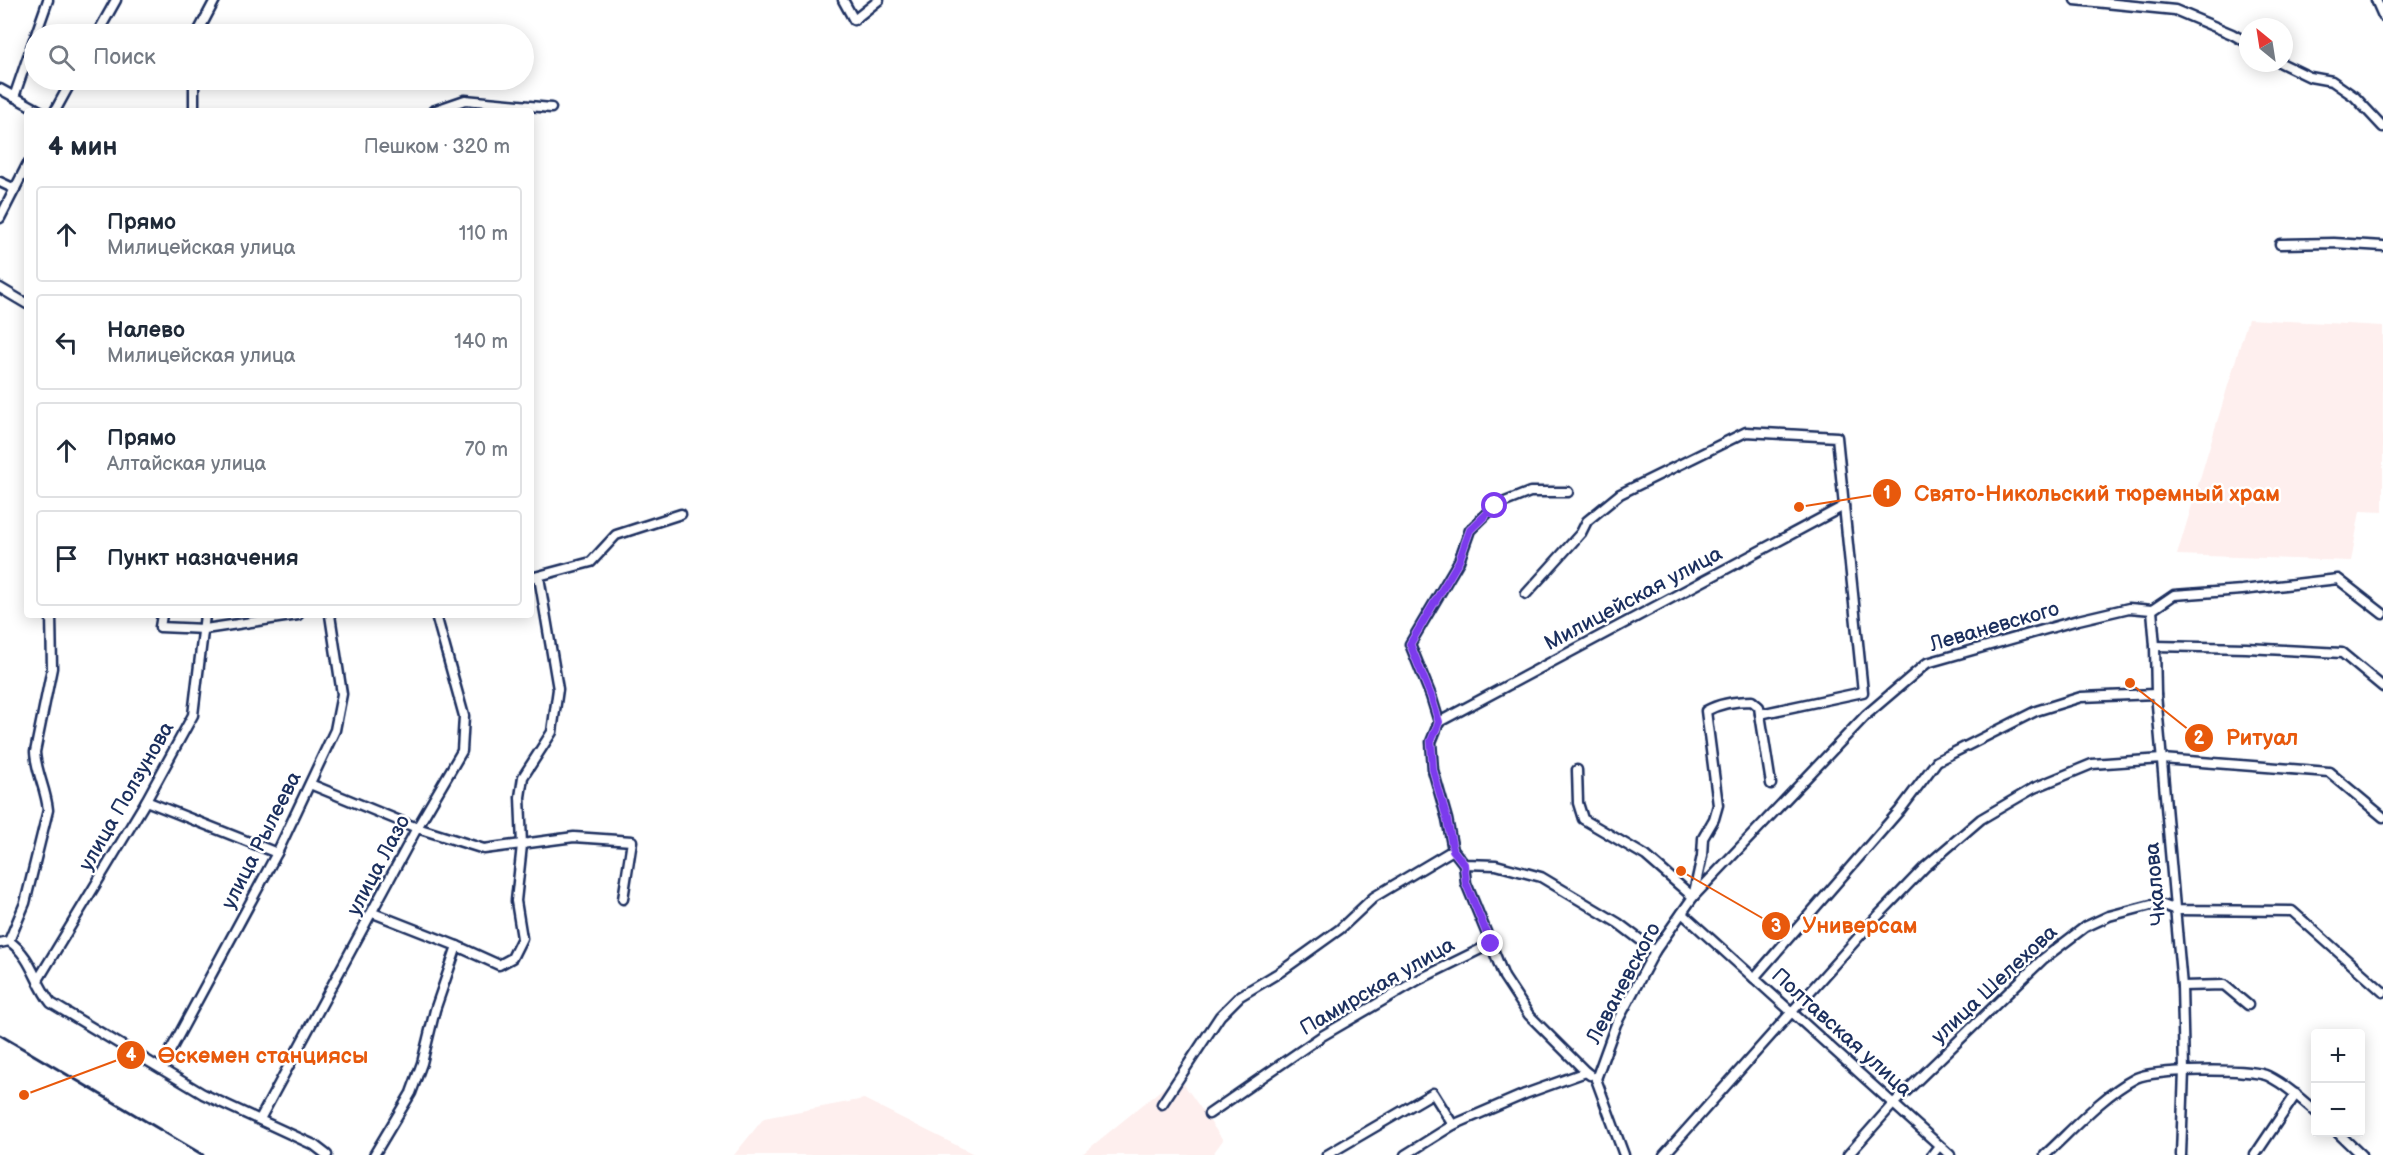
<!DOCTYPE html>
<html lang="ru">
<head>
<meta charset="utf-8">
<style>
	body { margin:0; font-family:"Balsamiq Sans",sans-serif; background:#f6f6f7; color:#1f2937 }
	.controls { position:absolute; right:18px; bottom:18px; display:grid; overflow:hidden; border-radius:6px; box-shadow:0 3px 15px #0003 }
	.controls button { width:54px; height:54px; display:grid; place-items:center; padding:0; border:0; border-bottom:2px solid #e0e1e3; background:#fff; color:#1f2937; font:30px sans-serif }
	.compass { position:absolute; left:2239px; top:18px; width:54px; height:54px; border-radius:50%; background:#fff; box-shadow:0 3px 15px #0003; rotate:330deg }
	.stop { position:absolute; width:18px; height:18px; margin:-14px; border:4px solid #7c3aed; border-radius:50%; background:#fff }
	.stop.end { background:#7c3aed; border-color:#fff; box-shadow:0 2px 6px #0008 }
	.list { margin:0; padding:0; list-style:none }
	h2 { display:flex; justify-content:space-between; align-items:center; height:78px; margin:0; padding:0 24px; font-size:26px }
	h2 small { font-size:20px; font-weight:400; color:#747a83 }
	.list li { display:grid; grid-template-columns:39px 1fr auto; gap:18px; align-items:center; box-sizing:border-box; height:96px; margin:0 12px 12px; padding:0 12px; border:2px solid #e0e1e3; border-radius:6px }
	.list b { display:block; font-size:22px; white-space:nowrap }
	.list p { margin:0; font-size:20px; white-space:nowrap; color:#747a83 }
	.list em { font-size:20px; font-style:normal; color:#747a83 }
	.icon { flex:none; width:33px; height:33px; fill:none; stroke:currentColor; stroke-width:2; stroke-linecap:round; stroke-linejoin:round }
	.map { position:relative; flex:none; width:2383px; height:1155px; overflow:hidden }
	.search { position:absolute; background:#fff; box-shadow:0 3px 15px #0003; left:24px; top:24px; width:510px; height:66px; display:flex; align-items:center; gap:15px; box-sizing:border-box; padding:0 21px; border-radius:33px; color:#747a83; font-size:22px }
	.panel { position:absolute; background:#fff; box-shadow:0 3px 15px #0003; left:24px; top:108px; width:510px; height:510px; border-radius:6px }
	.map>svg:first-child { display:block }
	.built { fill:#feefee }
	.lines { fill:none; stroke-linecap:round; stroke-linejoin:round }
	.minor-casing { stroke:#1b2f5e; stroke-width:13 }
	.minor { stroke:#fff; stroke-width:8 }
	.rail { stroke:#1b2f5e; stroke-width:3 }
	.route { stroke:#7c3aed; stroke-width:8 }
	.labels { text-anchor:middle; stroke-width:5; stroke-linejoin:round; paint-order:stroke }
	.street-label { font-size:21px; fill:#1b2f5e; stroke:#fff }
	.leader { fill:none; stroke:#e8590c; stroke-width:2 }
	.callout-dot { fill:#e8590c; stroke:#fff; stroke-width:2 }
	.mark-label { font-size:18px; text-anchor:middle; font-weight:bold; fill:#fff }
	.callout-label { font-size:22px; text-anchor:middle; font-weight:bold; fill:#e8590c; stroke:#fff; stroke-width:5; stroke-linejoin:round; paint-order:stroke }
</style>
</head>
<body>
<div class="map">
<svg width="2383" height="1155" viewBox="0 0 2383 1155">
	<rect width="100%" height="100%" fill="#fff"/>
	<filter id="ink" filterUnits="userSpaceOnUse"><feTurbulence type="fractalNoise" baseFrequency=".0167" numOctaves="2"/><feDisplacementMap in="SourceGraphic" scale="12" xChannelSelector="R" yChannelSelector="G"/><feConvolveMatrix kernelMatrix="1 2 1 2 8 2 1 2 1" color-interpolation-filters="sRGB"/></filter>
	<g filter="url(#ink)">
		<!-- built -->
		<g class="built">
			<polygon points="2248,319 2383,326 2383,512 2360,511 2351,561 2177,555"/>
			<polygon points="1178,1076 1223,1140 1212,1155 1081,1155"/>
			<polygon points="864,1099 976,1155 734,1155 764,1118"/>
		</g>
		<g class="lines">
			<!-- minor casing -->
			<g class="minor-casing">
				<g id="minor">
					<polyline points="843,0 854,20 879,0"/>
					<polyline points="2075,0 2175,10 2232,34 2248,43"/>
					<polyline points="2376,0 2383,16"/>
					<polyline points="36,34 48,0"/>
					<polyline points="97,34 116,0"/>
					<polyline points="197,34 215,0"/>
					<polyline points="2281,63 2310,77 2332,81 2355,97 2383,127"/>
					<polyline points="194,80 194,111"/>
					<polyline points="0,89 40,111"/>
					<polyline points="14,97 34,39"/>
					<polyline points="55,111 72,80"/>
					<polyline points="433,111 465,100 551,108"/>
					<polyline points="0,182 15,189"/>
					<polyline points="0,218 27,165"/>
					<polyline points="2280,244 2334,243 2383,246"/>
					<polyline points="0,288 27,304"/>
					<polyline points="1568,492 1530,492 1495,506 1470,530 1459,561 1410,644 1431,696 1439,722 1431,742 1433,770 1447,819 1453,850 1464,864 1496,865 1541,877 1618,923 1655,951"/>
					<polyline points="531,578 591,562 616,535 681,514"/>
					<polyline points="1526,594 1581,533 1587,521 1620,494 1746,432 1837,437 1863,692 1760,714 1771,784"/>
					<polyline points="2152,610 2155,646 2156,694 2182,986 2184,1070 2181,1155"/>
					<polyline points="162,615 160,627 205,629 298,615"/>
					<polyline points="2155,646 2246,648 2342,653 2383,687"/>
					<polyline points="1439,722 1844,506"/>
					<path d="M1577 770 1578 803 1583 819 1646 856 1693 897 1702 856 1703 838 1714 819 1718 805 1706 711C1720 703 1736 701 1752 701L1759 707 1760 714"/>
					<polyline points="310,784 417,828 484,849 574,837 632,841 623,899"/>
					<polyline points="146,801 277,853"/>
					<polyline points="1464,864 1466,883 1491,944"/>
					<polyline points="373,913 457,946"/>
					<polyline points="1682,913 1950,1155"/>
					<path d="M9 941 25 903 48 810C46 789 36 772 35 752L52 668 51 615"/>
					<path d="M0 943 9 941C32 957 35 983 51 1003L203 1094 314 1145 327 1155"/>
					<polyline points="1754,978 1900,810 1937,761 2036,711 2081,697 2156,694"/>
					<polyline points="38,980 146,801 193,715 205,615"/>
					<polyline points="2182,986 2224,985 2248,1005"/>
					<polyline points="161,1068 277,853 335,730 342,694 330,615"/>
					<polyline points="1596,1079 1616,1024 1655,951 1693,897 1866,715 1927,663 2078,620 2129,608 2152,610 2174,595 2242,590 2338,579 2383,614"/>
					<polyline points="1596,1079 1624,1155"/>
					<polyline points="1162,1104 1220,1016 1240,996 1280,972 1340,929 1374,897 1453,850"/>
					<polyline points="1209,1114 1322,1036 1418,980 1491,944 1504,977 1529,1015 1586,1072"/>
					<polyline points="260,1119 417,828 462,751 464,716 436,615"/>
					<polyline points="2337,1132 2361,1155"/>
					<polyline points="374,1155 411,1093 422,1063 435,1010 457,946 499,965 512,958 522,938 516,901 522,845 520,797 523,777 552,732 558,689 539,577"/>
					<polyline points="1327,1155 1433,1093 1453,1125"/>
					<polyline points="1405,1155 1453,1125 1525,1094 1586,1072 1590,1075"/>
					<polyline points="1664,1155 1873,921 1925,867 1981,819 2034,788 2092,764 2162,759 2329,772 2383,817"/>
					<polyline points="1848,1155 1894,1103 2043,959 2085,927 2109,916 2151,905 2163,905 2176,910 2292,911 2383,992"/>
					<polyline points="1932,1155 1939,1146"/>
					<path d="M2045 1155C2073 1129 2102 1096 2136 1078 2153 1069 2252 1068 2268 1076 2286 1085 2301 1099 2316 1112"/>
					<polyline points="2255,1155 2296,1094"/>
				</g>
			</g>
			<!-- minor -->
			<use href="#minor" class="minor"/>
			<!-- rail -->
			<polyline class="rail" points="0,1035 203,1155"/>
		</g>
	</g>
	<g class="lines" filter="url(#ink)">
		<!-- route -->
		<polyline class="route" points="1491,944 1466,883 1464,864 1453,850 1447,819 1433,770 1431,741 1439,722 1431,696 1410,644 1459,561 1470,530 1495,506"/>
	</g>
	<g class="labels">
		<!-- street labels -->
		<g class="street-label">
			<text transform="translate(1633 598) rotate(-28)" y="7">Милицейская улица</text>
			<text transform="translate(1994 626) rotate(-16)" y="7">Леваневского</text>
			<text transform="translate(126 796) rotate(-60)" y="7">улица Ползунова</text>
			<text transform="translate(261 840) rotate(-63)" y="7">улица Рылеева</text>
			<text transform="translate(378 865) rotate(-62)" y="7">улица Лазо</text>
			<text transform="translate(2155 884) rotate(-95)" y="7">Чкалова</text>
			<text transform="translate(1623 983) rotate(-62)" y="7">Леваневского</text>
			<text transform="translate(1994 984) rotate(-43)" y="7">улица Шелехова</text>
			<text transform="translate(1377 986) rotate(-30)" y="7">Памирская улица</text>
			<text transform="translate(1842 1032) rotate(42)" y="7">Полтавская улица</text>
		</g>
	</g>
	<!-- callouts -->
	<path class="leader" d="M1799 507L1887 493M2130 683L2199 738M1681 871L1776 926M24 1095L131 1055"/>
	<g class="callout-dot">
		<circle cx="1799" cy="507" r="6"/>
		<circle cx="2130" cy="683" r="6"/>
		<circle cx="1681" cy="871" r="6"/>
		<circle cx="24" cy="1095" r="6"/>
		<circle cx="1887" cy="493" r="15"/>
		<circle cx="2199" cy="738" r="15"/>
		<circle cx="1776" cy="926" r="15"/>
		<circle cx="131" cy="1055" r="15"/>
	</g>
	<g class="mark-label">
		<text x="1887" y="499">1</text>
		<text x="2199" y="744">2</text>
		<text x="1776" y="932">3</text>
		<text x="131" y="1061">4</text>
	</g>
	<g class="callout-label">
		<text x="2097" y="501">Свято-Никольский тюремный храм</text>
		<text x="2262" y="745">Ритуал</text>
		<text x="1860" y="933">Универсам</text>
		<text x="263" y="1063">Өскемен станциясы</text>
	</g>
</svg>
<div class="controls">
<button>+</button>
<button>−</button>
</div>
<svg class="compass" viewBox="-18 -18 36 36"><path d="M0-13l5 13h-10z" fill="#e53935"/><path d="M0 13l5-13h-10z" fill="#747a83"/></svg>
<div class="stop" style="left:1495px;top:506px"></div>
<div class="stop end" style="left:1491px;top:944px"></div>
<div class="search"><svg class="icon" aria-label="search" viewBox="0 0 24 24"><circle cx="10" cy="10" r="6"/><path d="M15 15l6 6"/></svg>Поиск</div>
<section class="panel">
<h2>4 мин<small>Пешком · 320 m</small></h2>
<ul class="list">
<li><svg class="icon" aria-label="ahead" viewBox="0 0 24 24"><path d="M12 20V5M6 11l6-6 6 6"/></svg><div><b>Прямо</b><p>Милицейская улица</p></div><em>110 m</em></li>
<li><svg class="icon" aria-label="left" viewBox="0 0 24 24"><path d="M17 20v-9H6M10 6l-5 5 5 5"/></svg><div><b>Налево</b><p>Милицейская улица</p></div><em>140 m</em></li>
<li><svg class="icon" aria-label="ahead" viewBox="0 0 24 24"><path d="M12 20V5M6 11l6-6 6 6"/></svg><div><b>Прямо</b><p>Алтайская улица</p></div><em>70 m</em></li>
<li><svg class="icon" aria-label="arrive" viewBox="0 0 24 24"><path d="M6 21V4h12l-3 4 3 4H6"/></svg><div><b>Пункт назначения</b></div></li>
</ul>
</section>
</div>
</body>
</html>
